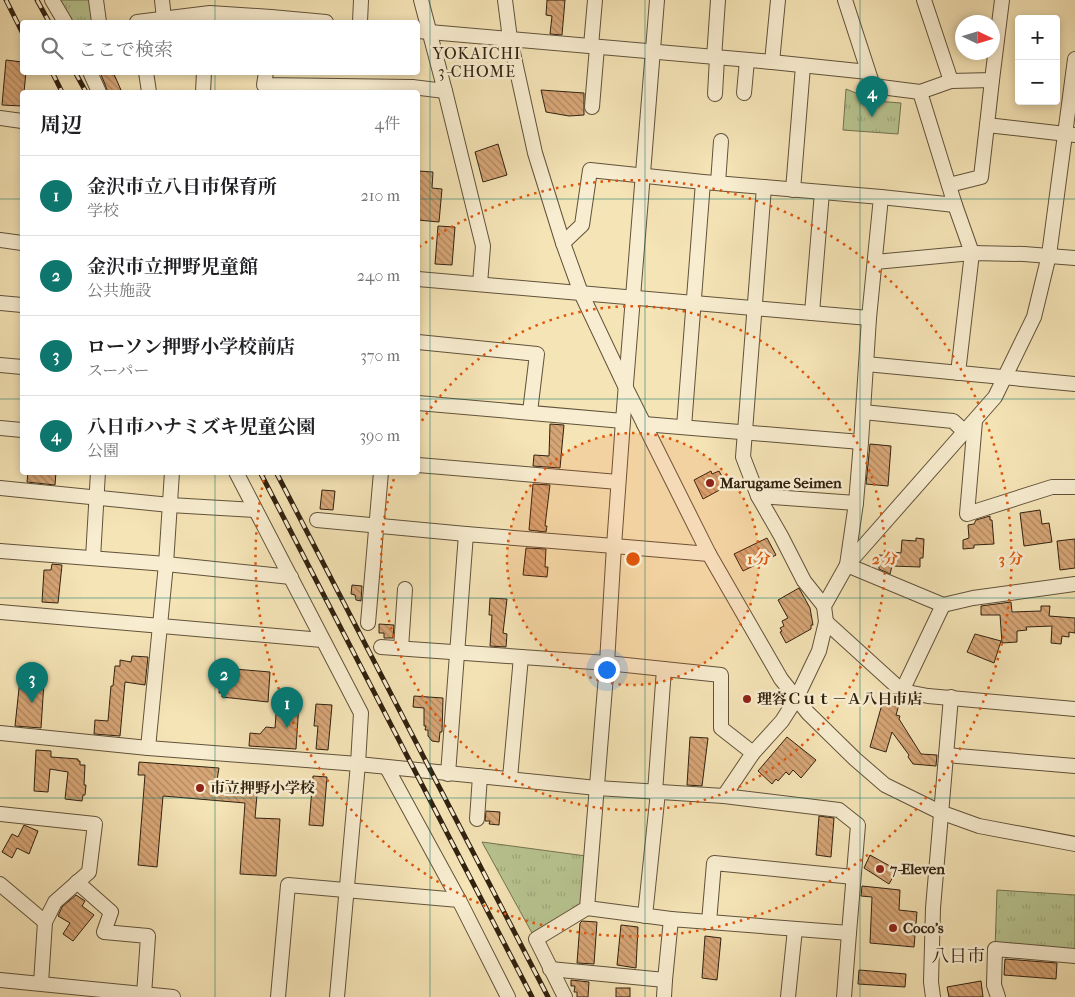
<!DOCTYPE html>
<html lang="ja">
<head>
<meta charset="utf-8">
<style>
	body { margin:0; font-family:"IM FELL French Canon","Noto Serif JP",serif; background:#f6f6f6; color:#202124 }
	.controls { position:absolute; right:15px; top:15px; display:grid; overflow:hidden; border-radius:5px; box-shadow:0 2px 8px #0003 }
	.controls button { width:45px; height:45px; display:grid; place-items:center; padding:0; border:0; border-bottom:1px solid #e0e0e0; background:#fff; color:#202124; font:25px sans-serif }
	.compass { position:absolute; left:955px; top:15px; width:45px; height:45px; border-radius:50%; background:#fff; box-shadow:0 2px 8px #0003; rotate:94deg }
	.you { position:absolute; left:606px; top:669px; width:18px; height:18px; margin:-12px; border:4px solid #fff; border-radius:50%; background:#1a73e8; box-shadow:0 0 0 8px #1a73e833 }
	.badge { display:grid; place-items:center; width:32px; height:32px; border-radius:50%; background:#0f766e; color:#fff; font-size:16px; font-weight:700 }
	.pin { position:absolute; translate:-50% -41px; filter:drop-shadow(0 1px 2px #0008) }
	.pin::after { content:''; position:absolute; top:26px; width:18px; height:15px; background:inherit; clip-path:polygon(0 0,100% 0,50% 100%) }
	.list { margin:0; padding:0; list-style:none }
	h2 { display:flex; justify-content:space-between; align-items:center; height:65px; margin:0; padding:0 20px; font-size:21px }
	h2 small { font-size:16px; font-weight:400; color:#757577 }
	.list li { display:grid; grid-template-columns:32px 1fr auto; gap:15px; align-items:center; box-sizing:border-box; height:80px; padding:0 20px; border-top:1px solid #e0e0e0 }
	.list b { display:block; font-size:19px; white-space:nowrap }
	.list p { margin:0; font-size:16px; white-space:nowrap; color:#757577 }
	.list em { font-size:16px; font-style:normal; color:#757577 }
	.icon { flex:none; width:28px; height:28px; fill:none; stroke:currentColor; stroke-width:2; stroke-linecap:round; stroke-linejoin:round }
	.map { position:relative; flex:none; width:1075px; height:997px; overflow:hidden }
	.search { position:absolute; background:#fff; box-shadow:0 2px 8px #0003; left:20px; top:20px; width:400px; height:55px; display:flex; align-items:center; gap:12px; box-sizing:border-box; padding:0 18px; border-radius:5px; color:#757577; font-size:19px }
	.panel { position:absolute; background:#fff; box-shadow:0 2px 8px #0003; left:20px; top:90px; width:400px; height:385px; border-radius:5px }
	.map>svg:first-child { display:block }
	.grass { fill:url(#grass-tufts); stroke:#747350 }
	.building { fill:url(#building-back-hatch); stroke:#302110 }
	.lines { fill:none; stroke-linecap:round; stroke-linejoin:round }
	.minor-casing { stroke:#61523a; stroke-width:16 }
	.minor { stroke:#f8edd0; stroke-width:14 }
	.rail-casing { stroke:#302110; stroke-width:5 }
	.rail { stroke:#f8edd0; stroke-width:3; stroke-dasharray:9; stroke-linecap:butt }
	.grid { fill:none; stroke:#0f766e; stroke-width:1; stroke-opacity:0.55 }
	.ring { fill:none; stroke:#df560c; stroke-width:2.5; stroke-dasharray:2.5 5 }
	.poi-dot { fill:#8f2418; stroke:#f8edd0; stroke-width:2 }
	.labels { text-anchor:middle; stroke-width:5; stroke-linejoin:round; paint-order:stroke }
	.poi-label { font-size:15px; font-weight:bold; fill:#302110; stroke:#f8edd0; text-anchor:start }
	.neighbourhood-label { font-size:16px; letter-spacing:1px; fill:#302110; stroke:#f8edd0 }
	.quarter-label { font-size:18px; fill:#302110; stroke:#f8edd0 }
	.centre { fill:#df560c; stroke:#f8edd0; stroke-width:2.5 }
	.ring-label { font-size:15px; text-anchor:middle; font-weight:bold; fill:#df560c; stroke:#f8edd0; stroke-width:5; stroke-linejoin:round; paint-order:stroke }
</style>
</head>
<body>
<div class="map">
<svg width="1075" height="997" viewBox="0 0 1075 997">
	<defs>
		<pattern id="grass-tufts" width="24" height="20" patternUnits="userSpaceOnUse" patternTransform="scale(1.25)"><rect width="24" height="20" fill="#b8c591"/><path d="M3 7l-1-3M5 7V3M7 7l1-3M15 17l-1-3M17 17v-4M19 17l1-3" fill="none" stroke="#9ea97c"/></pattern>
		<pattern id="building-back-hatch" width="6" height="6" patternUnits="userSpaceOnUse" patternTransform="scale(1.25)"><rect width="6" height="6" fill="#d7a677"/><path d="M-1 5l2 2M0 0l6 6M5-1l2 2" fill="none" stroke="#af8760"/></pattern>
	</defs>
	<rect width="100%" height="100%" fill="#f5e4b6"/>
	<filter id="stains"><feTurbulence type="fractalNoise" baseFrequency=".004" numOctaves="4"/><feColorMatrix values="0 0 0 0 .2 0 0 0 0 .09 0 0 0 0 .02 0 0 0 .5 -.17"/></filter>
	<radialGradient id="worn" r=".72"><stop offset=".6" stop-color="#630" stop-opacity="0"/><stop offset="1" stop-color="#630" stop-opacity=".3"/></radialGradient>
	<!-- grass -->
	<g class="grass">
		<polygon points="56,0 90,0 93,16 91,21 67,22"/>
		<polygon points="846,89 876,101 901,103 898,134 843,130"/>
		<polygon points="482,842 586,856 582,904 532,933"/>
		<polygon points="997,890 1075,895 1075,952 995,949"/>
	</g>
	<!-- building -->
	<g class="building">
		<polygon points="547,0 565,0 562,35 550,34 552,16 546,15"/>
		<polygon points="6,60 22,62 22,72 26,72 24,92 22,92 22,106 2,105"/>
		<polygon points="100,72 113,72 121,90 116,92 108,92"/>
		<polygon points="541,90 584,93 584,115 569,116 546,112"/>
		<polygon points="498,144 507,175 483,182 475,152"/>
		<polygon points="418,171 433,172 432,188 442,189 439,222 418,220"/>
		<polygon points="438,226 455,227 452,265 435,264"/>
		<polygon points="550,424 564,425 560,468 533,466 534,455 549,456"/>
		<polygon points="870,444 891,446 888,486 866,484"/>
		<polygon points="711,471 712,474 719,471 727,486 703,499 694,480"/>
		<polygon points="28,472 56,472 55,485 27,482"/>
		<polygon points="533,484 550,485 545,526 547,526 546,532 529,530"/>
		<polygon points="322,490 335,491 333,510 320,509"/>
		<polygon points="1040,510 1042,524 1049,523 1052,542 1024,546 1020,513"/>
		<polygon points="990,516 990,520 992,520 994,544 974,545 974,548 963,549 963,540 969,538 968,525 974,524 976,520"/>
		<polygon points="767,538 776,555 743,571 734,554"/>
		<polygon points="916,538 924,539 923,558 920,558 920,567 892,566 890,574 879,569 879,555 892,556 892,552 901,553 902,540 916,541"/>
		<polygon points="1075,539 1075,568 1060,570 1057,541"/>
		<polygon points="526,548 546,549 545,567 548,567 547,577 523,575"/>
		<polygon points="52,564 62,565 58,603 42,602 44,570 51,570"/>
		<polygon points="352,585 362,586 361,601 356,600 355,595 351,594"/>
		<polygon points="799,588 810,608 813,625 811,625 811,629 786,643 780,632 782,631 780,628 784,626 782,621 788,618 778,600"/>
		<polygon points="490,598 507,599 503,633 507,634 506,647 490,646 492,615 489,615"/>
		<polygon points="1011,602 1012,612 1041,611 1041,606 1050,606 1049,616 1075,618 1075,633 1069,632 1069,637 1062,636 1061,644 1051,643 1052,626 1026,627 1027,630 1017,631 1017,642 1002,643 1000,615 981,615 981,606"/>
		<polygon points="379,624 394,625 393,638 384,638 384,633 379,633"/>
		<polygon points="975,634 1001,641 994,663 967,652"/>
		<polygon points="132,656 148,657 145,685 125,682 120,736 94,734 95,720 108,721 111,686 113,686 115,666 120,666 120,660 131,662"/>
		<polygon points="222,668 270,672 268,702 222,697 222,693 219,693"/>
		<polygon points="20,679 44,682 41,728 15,726"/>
		<polygon points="414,696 443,698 442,732 440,732 439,742 432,741 428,736 428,730 425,730 426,726 424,726 424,708 413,707"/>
		<polygon points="884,697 900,701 896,715 900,716 899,719 921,754 937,755 936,766 913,764 908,757 909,755 892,732 886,752 870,747"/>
		<polygon points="277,701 299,703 296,749 249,746 250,733 260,734 266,727 275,728"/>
		<polygon points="316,704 332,705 328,750 316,749 318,726 314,726"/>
		<polygon points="690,737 708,738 702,786 687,785"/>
		<polygon points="787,737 816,760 801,778 793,770 789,775 786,772 778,781 776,779 772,784 758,771"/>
		<polygon points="36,750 51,751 51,757 78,759 78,761 80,761 80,765 85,765 84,785 86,785 85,795 83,795 82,801 65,799 68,772 50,769 48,792 34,791"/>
		<polygon points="139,762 219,768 217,780 258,783 255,818 280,819 276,876 240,874 245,803 163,796 157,867 138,865 145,775 138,775"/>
		<polygon points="313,776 327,777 323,826 309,825"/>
		<polygon points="486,811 500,812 499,825 489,824 490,821 485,821"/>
		<polygon points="819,816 834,818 831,857 816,855"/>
		<polygon points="24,825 38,831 29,854 17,848 12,858 2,852 12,834 18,837"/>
		<polygon points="870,855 897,870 889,884 864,868"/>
		<polygon points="862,886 900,890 899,910 917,912 914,947 870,943 872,897 861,896"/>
		<polygon points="76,895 85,901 82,906 94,915 73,941 63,934 70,923 58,916 62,907"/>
		<polygon points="582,921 597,922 594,964 577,963 580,923"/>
		<polygon points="621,925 638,927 636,968 617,965"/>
		<polygon points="705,936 721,938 717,980 702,978"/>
		<polygon points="1005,959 1057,963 1056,979 1004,975"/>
		<polygon points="859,970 906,974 905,987 858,984"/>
		<polygon points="571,980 589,982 588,997 577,997 577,992 574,992 575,986 571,986"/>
		<polygon points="981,981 983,997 949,997 947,987"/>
		<rect x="616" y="988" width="14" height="9"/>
	</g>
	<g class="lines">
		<!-- minor casing -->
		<g class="minor-casing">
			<g id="minor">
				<polyline points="52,0 65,22"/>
				<polyline points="96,0 99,22"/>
				<polyline points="162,0 164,19"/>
				<polyline points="505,0 510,39 535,153 563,243 581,293 626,388 709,554 781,679 808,713 855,759 885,785 940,812 979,826 1075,844"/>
				<polyline points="845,0 873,86 920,92"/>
				<polyline points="924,0 951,81"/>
				<polyline points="137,22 210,13 271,17"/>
				<polyline points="270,22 271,17 326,22"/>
				<polyline points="360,22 361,0"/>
				<polyline points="418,31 772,62 868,72"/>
				<polyline points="591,46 595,0"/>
				<polyline points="714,58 718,0"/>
				<polyline points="772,62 778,0"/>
				<polyline points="90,72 99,92"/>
				<polyline points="146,72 149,92"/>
				<polyline points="266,72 264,85 412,87"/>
				<polyline points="992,80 987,125 1075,135"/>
				<polyline points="445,91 483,246 480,284"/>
				<polyline points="203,92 204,72"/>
				<polyline points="411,92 412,87 445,91 421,0"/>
				<polyline points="744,93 747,60"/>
				<polyline points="715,94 717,58"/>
				<polyline points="592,107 597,47"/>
				<polyline points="0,118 22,121"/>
				<polyline points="718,183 721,141"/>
				<polyline points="949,185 981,177 987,125"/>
				<polyline points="764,187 881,197 869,318 861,442 856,503 847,565 943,605 902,691"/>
				<polyline points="793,190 803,66"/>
				<polyline points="881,197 955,205 920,92 951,81 992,80 1002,0"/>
				<polyline points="955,205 972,253 958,373"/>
				<polyline points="0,240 22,243"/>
				<polyline points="563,243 582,225 590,170 703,182 764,187 743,457 758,496 781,536 804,581 824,606"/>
				<polyline points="875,262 972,253 1024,254 1075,258"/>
				<polyline points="418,279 869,318"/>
				<polyline points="0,303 22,305"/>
				<polyline points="812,313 822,192"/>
				<polyline points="418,342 537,354 530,412"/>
				<polyline points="866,364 1075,384"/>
				<polyline points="0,365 22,367"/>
				<polyline points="418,403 623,421"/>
				<polyline points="863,412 953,421 965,432"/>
				<polyline points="975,421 967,514 1052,487 1075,487"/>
				<polyline points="644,424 861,442"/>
				<polyline points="684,427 703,182"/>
				<polyline points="0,428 22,430"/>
				<polyline points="418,465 618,482"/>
				<polyline points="236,472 361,713 358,764 337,997"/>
				<polyline points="0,488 170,505 255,510"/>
				<polyline points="758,496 856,503"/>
				<polyline points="317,520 466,534"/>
				<polyline points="0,551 166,564 291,577"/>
				<polyline points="93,558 98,472"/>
				<polyline points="943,605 973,598 1075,584"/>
				<polyline points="0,612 322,640"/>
				<polyline points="826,622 902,691 928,696 1075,709"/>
				<polyline points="368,623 381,472"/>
				<polyline points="381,647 607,663 721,675 721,728 753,753"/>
				<polyline points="401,648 405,589"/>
				<polyline points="0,733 148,748 358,764 597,788 724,796 753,753 782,721 796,699 819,651 826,622 824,606 847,565 995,397 1034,317 1049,255 1075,59"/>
				<polyline points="148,748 166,564 172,472"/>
				<polyline points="946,755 1075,766"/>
				<polyline points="387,768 459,900 508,997"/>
				<polyline points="448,774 466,534 614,546 623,421 657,0"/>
				<polyline points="510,778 521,657"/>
				<polyline points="655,792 664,669"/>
				<polyline points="0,814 95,824 89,872 55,902 45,922 41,983"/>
				<polyline points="477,819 480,776"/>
				<polyline points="77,882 111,912 104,932 148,936 144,995"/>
				<polyline points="0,884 45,922"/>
				<polyline points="587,908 671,919"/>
				<polyline points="645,916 658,792"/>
				<polyline points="709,922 714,863 853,877"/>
				<polyline points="550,969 665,980 671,919 849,933 858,825 839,810 724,796"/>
				<polyline points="0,980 173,997"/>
				<polyline points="278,997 288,885 459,900"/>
				<polyline points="565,997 536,939 587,908 607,663 614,546 709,554"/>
				<polyline points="664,997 665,980"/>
				<polyline points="788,997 795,929"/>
				<polyline points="844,997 849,933"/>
				<polyline points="933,997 931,982 933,908 951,697"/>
				<polyline points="998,997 994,985 995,949 1075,956"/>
			</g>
		</g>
		<!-- minor -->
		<use href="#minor" class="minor"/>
		<!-- rail casing -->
		<g class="rail-casing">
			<g id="rail">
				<polyline points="6,0 22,32"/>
				<polyline points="37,0 49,22"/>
				<polyline points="52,72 62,92"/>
				<polyline points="75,72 86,92"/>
				<polyline points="260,472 532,997"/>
				<polyline points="276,472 548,997"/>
			</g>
		</g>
		<!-- rail -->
		<use href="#rail" class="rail"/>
	</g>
	<!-- grid -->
	<path class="grid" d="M215 0V22M430 0V997M645 0V997M860 0V997M215 72V92M0 199H22M418 199H1075M0 399H22M418 399H1075M215 472V997M0 598H1075M0 798H1075"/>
	<!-- distance rings -->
	<circle cx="633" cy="559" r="126" fill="#df560c" fill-opacity=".12"/>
	<g class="ring">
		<circle cx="633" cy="559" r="126"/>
		<path d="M418 427A252 252 0 1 1 396 473"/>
		<path d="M419 247A378 378 0 1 1 265 474"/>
	</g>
	<!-- markers -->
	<g class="poi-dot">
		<circle cx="710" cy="483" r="5"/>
		<circle cx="747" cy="699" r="5"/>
		<circle cx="200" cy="788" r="5"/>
		<circle cx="880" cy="869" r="5"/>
		<circle cx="893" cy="928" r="5"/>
	</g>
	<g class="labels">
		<!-- poi labels -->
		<g class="poi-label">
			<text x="720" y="488">Marugame Seimen</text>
			<text x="757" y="704">理容Ｃｕｔ－Ａ八日市店</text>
			<text x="210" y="793">市立押野小学校</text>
			<text x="890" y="874">7-Eleven</text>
			<text x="903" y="933">Coco's</text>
		</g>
		<!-- neighbourhood labels -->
		<g class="neighbourhood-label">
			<text x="477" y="59">YOKAICHI<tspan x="477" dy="18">3-CHOME</tspan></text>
		</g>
		<!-- quarter labels -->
		<g class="quarter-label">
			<text x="958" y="962">八日市</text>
		</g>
	</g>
	<circle cx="633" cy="559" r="8" class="centre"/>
	<g class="ring-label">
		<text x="759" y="564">1 分</text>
		<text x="885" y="564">2 分</text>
		<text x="1011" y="564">3 分</text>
	</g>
	<rect width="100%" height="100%" filter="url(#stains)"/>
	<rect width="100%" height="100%" fill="url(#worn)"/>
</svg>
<div class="controls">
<button>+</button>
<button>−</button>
</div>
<svg class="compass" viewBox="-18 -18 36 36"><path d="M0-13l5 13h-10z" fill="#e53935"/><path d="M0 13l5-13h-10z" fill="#757577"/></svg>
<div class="you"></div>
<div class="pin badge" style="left:287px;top:728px">1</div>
<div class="pin badge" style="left:224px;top:699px">2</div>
<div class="pin badge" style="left:32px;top:703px">3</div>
<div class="pin badge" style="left:872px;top:117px">4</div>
<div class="search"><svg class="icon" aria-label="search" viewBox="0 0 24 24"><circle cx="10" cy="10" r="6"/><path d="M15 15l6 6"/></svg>ここで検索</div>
<section class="panel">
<h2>周辺<small>4件</small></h2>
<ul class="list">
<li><span class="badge">1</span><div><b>金沢市立八日市保育所</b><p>学校</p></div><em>210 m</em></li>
<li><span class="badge">2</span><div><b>金沢市立押野児童館</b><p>公共施設</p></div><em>240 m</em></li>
<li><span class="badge">3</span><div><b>ローソン押野小学校前店</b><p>スーパー</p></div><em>370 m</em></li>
<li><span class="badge">4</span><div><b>八日市ハナミズキ児童公園</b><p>公園</p></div><em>390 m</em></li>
</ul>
</section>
</div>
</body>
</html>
